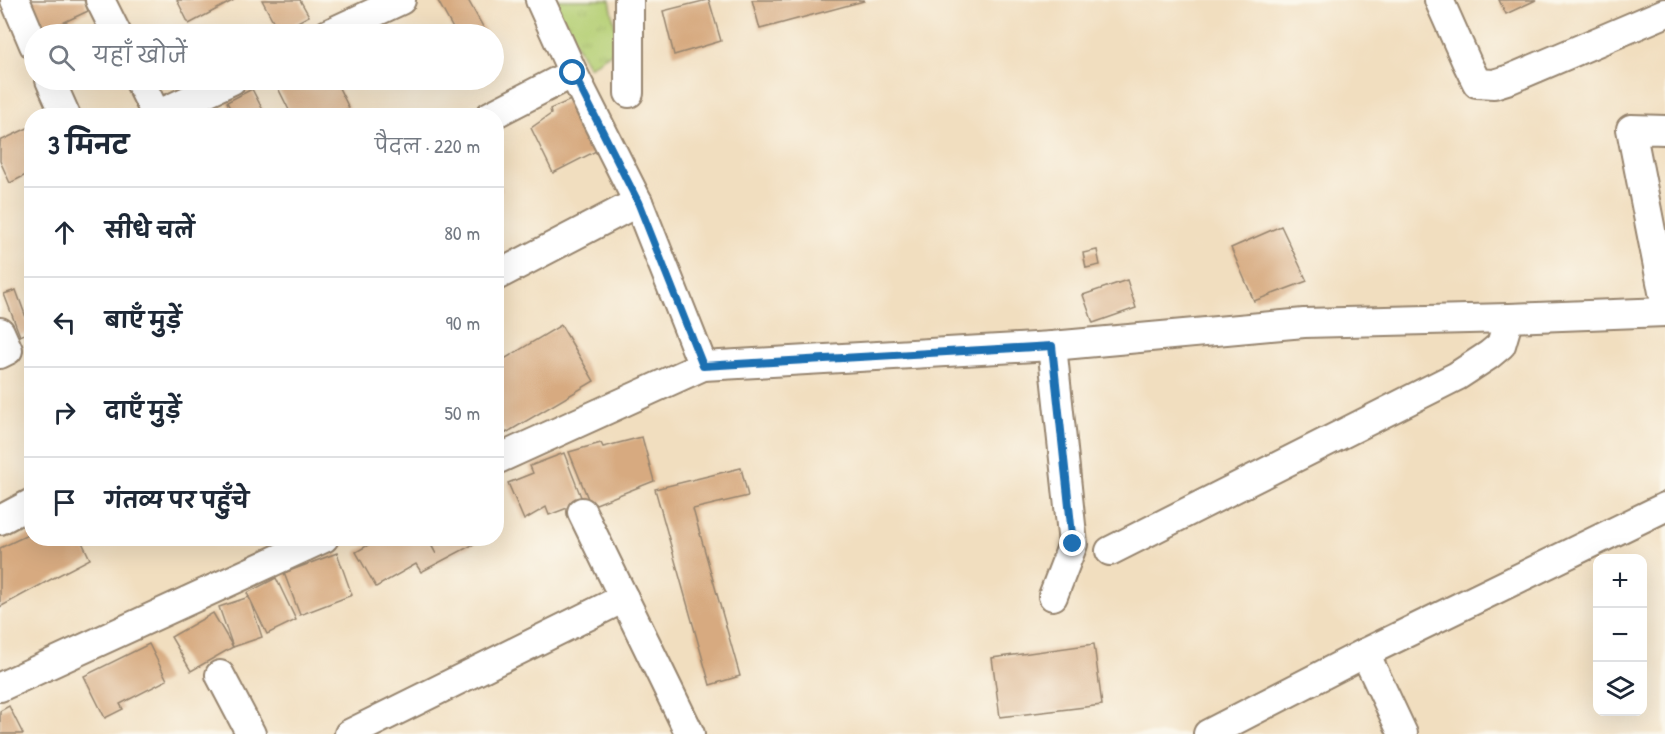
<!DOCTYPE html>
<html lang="hi">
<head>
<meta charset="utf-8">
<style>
	body { margin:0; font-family:"Patrick Hand","Playpen Sans Deva",sans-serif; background:#f2f2f3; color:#1f2937 }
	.controls { position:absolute; right:18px; bottom:18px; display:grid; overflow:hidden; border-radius:12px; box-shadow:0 6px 24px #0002 }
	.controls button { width:54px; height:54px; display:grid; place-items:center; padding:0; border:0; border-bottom:2px solid #e0e1e3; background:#fff; color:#1f2937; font:30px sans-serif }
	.stop { position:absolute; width:18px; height:18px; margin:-14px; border:4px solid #1f6fb2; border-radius:50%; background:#fff }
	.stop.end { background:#1f6fb2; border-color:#fff; box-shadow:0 2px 6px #0008 }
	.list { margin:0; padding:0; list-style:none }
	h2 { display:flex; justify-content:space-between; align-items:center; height:78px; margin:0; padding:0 24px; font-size:26px }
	h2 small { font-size:20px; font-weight:400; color:#747a83 }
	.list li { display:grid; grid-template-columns:39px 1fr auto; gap:18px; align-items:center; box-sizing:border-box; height:90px; padding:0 24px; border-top:2px solid #e0e1e3 }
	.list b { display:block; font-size:22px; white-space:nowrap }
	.list em { font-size:20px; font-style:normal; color:#747a83 }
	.icon { flex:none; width:33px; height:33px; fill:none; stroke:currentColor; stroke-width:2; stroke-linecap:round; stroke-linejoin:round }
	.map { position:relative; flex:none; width:1665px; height:734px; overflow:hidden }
	.search { position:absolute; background:#fff; box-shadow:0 6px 24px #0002; left:24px; top:24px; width:480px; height:66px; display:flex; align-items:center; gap:15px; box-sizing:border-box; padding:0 21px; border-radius:33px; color:#747a83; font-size:22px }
	.panel { position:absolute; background:#fff; box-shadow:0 6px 24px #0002; left:24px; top:108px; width:480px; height:438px; border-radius:24px }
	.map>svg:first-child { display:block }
	.park { fill:url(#park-tufts); stroke:#787c49; stroke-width:1.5 }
	.building { fill:#d7aa80 }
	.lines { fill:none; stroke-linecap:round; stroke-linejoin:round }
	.street-casing { stroke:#96846e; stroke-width:32 }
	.street { stroke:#fff; stroke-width:28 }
	.route { stroke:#1f6fb2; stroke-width:8 }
</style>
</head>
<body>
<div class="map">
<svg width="1665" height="734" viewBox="0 0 1665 734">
	<defs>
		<pattern id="park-tufts" width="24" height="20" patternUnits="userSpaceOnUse" patternTransform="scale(1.5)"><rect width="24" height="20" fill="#b5cf74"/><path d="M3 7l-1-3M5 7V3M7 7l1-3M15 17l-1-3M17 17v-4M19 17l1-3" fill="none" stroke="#9db264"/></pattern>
	</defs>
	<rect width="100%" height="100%" fill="#fbf7ec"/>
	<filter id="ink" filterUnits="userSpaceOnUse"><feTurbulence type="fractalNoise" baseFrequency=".0167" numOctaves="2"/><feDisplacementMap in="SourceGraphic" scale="12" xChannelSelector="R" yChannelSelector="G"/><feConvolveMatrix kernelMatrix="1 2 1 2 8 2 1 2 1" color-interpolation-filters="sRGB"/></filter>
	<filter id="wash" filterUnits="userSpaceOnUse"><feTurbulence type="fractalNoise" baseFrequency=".008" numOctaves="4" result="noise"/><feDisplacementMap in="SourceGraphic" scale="24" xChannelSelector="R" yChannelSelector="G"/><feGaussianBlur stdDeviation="1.35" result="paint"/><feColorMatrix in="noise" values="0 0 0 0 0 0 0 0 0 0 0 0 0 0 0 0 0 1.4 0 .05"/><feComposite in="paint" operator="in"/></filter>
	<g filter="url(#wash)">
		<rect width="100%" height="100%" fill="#f1debf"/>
		<!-- park -->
		<polygon class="park" points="550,0 610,0 619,48 589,67"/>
		<g id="blocks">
			<!-- building -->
			<g class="building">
				<polygon points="27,0 84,0 88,11 39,34"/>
				<polygon points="177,0 234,0 189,24"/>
				<polygon points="262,0 300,0 309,16 279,32"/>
				<polygon points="440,0 468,0 487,34 456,34 438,1"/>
				<polygon points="707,0 709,0 721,41 674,55 663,11"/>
				<polygon points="752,0 864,0 864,1 760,29"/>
				<polygon points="1499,0 1536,0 1506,14"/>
				<polygon points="284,80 335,80 349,108 333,116 292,116 276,84"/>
				<polygon points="252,89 266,116 234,116 227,102"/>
				<polygon points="580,96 606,146 553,173 531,128 551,114 550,109"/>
				<polygon points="32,126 32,172 10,183 0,161 0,141"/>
				<polygon points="496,176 502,190 496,194"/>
				<polygon points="1281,226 1307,281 1254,301 1231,248"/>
				<polygon points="1097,250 1100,265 1086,268 1083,253"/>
				<polygon points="1127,280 1136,308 1093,323 1083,295"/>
				<polygon points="16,290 31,331 20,336 4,294"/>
				<polygon points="561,325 594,381 506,433 496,418 496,364"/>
				<polygon points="642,437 654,481 591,506 569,452 601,443 603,447"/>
				<polygon points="564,453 583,502 549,515 546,507 524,520 508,483 533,473 530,466"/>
				<polygon points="741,468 748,496 693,509 740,676 710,685 655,489"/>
				<polygon points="32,533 32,538 80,538 90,559 59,575 0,607 0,548"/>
				<polygon points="380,538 427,538 436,554 428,538 476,538 478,542 421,572 416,564 376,587 356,552"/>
				<polygon points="337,553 352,595 300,615 284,573"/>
				<polygon points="276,578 296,620 267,634 249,597 262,637 233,647 219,607 249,597 247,593"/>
				<polygon points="213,613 233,647 191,671 171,637"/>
				<polygon points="149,644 167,680 120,704 123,709 105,718 84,676"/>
				<polygon points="1094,644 1102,705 1000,717 992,658"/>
				<polygon points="9,706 23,734 0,734 0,711"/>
			</g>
		</g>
	</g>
	<g filter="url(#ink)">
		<use href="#blocks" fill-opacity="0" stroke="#96846e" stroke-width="1.5"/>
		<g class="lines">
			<!-- street casing -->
			<g class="street-casing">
				<g id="street">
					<polyline points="15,0 34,45"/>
					<polyline points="100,0 117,34"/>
					<polyline points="540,0 573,73 638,202 703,366"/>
					<polyline points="629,0 629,93"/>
					<polyline points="1439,0 1467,63 1477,83 1494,84 1510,79 1665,13"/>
					<polyline points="328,34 401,0"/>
					<polyline points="50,80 66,116"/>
					<polyline points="139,80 157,116"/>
					<polyline points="157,115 232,80"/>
					<polyline points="490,116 573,73"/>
					<polyline points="1665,130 1631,129 1665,302"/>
					<polyline points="496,276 638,202"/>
					<polyline points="0,332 8,350 0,354"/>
					<polyline points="1052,346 1073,544 1053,596"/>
					<polyline points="496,460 703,366 1052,346 1304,323 1509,318 1665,312"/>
					<polyline points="582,512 690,734"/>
					<polyline points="0,520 32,503"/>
					<polyline points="1110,551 1457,376 1489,355 1501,345 1509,318"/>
					<polyline points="1365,653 1403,734"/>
					<polyline points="220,675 251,734"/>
					<polyline points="0,687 324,538"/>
					<polyline points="349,734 624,598"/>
					<polyline points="1208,734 1365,653 1665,507"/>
				</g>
			</g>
			<!-- street -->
			<use href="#street" class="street"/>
		</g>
	</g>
	<g class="lines" filter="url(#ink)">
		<!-- route -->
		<polyline class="route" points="573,73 638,202 703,366 1052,346 1073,544"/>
	</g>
</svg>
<div class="controls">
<button>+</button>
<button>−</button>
<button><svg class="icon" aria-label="layers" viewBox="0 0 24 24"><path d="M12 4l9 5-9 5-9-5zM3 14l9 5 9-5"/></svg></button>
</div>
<div class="stop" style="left:573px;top:73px"></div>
<div class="stop end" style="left:1073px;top:544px"></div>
<div class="search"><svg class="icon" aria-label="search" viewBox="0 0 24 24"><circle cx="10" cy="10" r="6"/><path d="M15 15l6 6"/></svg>यहाँ खोजें</div>
<section class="panel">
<h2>3 मिनट<small>पैदल · 220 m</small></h2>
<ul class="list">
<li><svg class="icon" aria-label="ahead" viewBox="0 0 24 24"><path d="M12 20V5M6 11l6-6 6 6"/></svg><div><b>सीधे चलें</b></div><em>80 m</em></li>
<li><svg class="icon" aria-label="left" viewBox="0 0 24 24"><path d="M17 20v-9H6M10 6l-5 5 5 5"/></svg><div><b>बाएँ मुड़ें</b></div><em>90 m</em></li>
<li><svg class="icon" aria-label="right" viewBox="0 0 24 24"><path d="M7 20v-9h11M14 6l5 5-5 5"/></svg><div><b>दाएँ मुड़ें</b></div><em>50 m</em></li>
<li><svg class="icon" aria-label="arrive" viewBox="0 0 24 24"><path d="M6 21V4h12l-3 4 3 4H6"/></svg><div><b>गंतव्य पर पहुँचे</b></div></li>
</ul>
</section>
</div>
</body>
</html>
